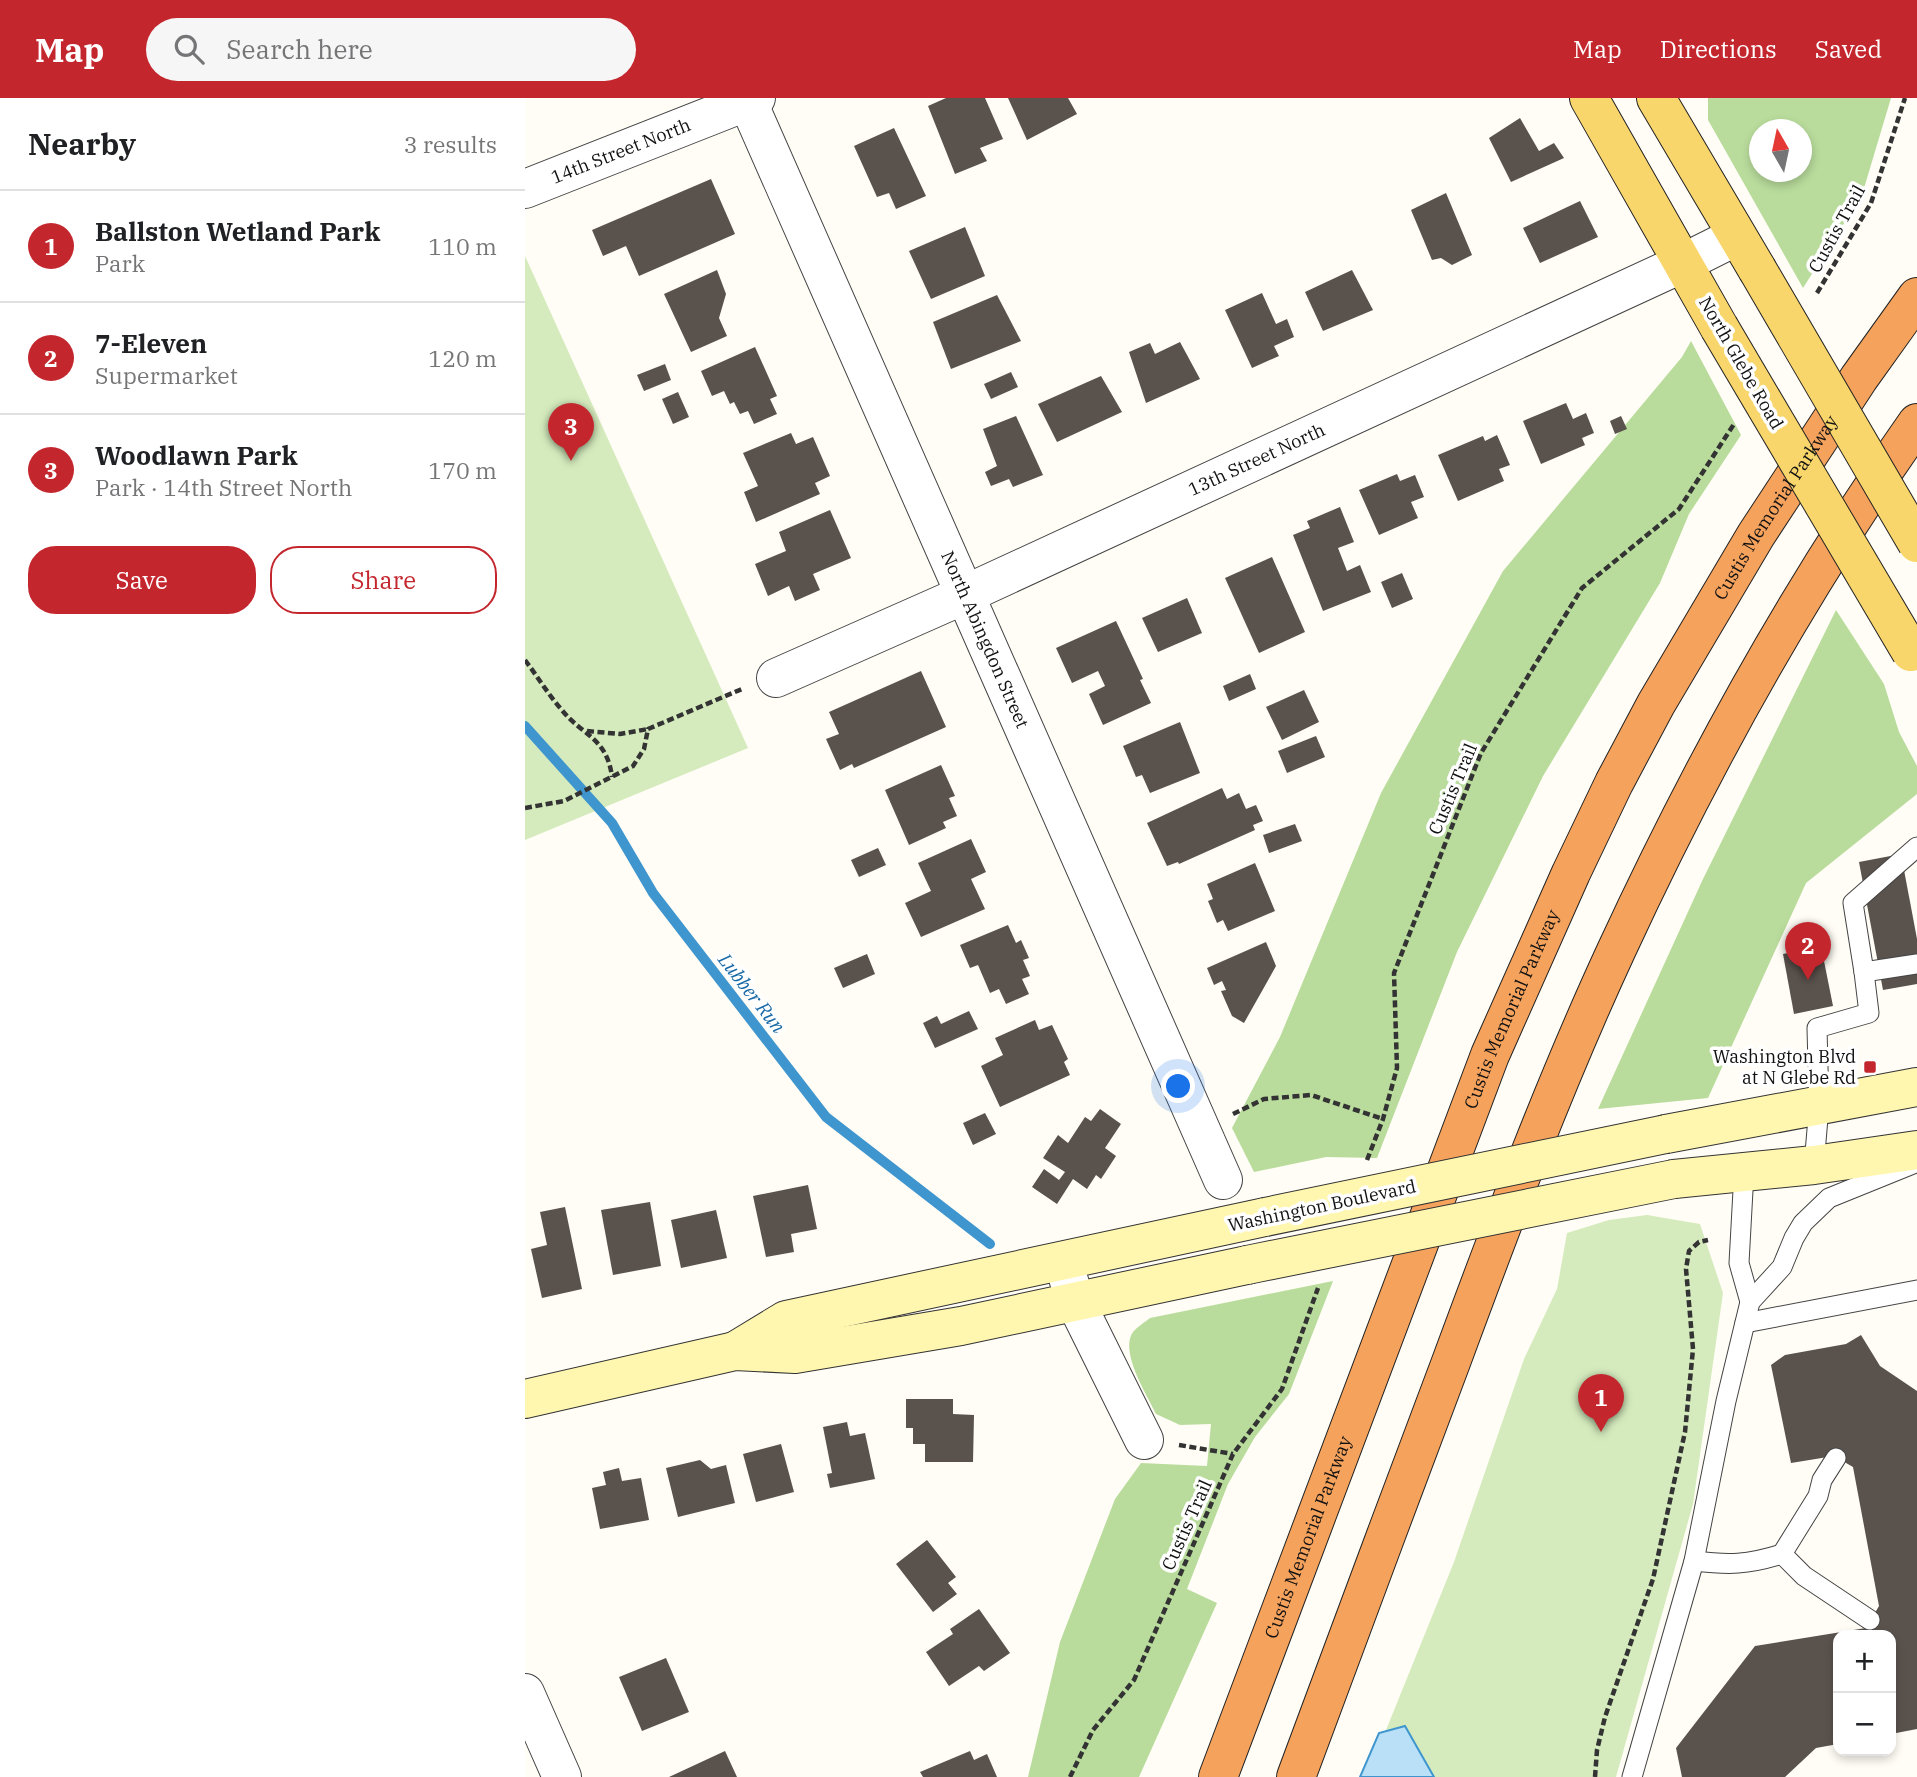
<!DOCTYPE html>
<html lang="en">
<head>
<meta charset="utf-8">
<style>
	body { margin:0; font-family:"IBM Plex Serif",serif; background:#f6f6f6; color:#202124 }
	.controls { position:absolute; right:21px; bottom:21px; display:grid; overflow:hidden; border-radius:14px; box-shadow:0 4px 10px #0003 }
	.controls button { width:63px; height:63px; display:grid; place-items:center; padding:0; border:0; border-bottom:2px solid #e0e0e0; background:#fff; color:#202124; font:35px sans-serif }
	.compass { position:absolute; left:1224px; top:21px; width:63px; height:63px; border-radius:50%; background:#fff; box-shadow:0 4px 10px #0003; rotate:351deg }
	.you { position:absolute; left:654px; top:989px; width:24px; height:24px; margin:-18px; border:5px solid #fff; border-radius:50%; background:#1a73e8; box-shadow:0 0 0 10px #1a73e833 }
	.badge { display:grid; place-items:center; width:46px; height:46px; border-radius:50%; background:#c4262e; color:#fff; font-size:23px; font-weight:700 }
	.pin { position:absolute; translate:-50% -58px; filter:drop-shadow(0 2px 4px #0008) }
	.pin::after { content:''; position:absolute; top:37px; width:24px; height:21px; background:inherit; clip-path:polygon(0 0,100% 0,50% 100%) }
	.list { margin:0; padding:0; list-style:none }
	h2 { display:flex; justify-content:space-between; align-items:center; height:91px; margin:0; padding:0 28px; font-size:30px }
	h2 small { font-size:23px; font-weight:400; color:#757577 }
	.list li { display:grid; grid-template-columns:46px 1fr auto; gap:21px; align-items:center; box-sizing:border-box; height:112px; padding:0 28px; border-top:2px solid #e0e0e0 }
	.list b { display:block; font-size:26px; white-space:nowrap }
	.list p { margin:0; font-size:23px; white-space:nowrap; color:#757577 }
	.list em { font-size:23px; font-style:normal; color:#757577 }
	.actions { display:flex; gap:14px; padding:21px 28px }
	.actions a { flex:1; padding:16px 0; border:2px solid #c4262e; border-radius:28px; text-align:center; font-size:24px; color:#c4262e }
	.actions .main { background:#c4262e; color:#fff }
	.icon { flex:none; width:38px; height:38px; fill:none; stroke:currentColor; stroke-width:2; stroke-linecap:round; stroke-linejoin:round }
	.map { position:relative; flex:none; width:1392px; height:1679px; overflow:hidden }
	header { display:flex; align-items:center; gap:42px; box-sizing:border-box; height:98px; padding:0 35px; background:#c4262e; color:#fff }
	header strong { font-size:33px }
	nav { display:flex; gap:38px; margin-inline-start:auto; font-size:24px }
	.search { width:490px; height:63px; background:#f6f6f6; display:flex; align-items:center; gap:18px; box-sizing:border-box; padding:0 24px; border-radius:38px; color:#757577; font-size:26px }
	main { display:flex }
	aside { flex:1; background:#fff }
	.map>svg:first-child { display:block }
	.green { fill:#d5ebbd }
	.forest { fill:#b9dc9c; fill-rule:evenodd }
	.water { fill:#b9e0f7; stroke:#3f96cf; stroke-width:2 }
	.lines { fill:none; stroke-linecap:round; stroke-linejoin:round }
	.stream { stroke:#3f96cf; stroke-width:10 }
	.building { fill:#5a524d }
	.service-casing { stroke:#444; stroke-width:21 }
	.minor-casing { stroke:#444; stroke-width:40 }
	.secondary-casing { stroke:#333; stroke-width:40 }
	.primary-casing { stroke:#222; stroke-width:40 }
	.motorway-casing { stroke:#222; stroke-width:40 }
	.path { stroke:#333; stroke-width:4.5; stroke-dasharray:7 3.5; stroke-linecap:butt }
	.service { stroke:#fff; stroke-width:19 }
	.minor { stroke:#fff; stroke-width:38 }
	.secondary { stroke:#fff6b0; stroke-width:38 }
	.primary { stroke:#f9d66b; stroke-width:38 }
	.motorway { stroke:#f5a25d; stroke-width:38 }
	.secondary-bridge-casing { stroke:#333; stroke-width:40; stroke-linecap:butt }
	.primary-bridge-casing { stroke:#222; stroke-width:40; stroke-linecap:butt }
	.secondary-bridge { stroke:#fff6b0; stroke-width:38 }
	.primary-bridge { stroke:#f9d66b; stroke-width:38 }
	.poi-dot { fill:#c4262e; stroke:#fff; stroke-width:2.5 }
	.labels { text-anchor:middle; stroke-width:7; stroke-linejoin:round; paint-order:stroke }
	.street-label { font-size:18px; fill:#111; stroke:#fff }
	.poi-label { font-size:18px; fill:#111; stroke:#fff; text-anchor:end }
	.water-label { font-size:19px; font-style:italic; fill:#1768a6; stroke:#fff }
</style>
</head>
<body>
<header>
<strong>Map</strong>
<div class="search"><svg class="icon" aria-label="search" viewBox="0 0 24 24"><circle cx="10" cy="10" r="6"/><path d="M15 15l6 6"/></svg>Search here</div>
<nav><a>Map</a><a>Directions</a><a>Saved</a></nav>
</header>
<main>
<aside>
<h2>Nearby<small>3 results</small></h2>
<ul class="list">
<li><span class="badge">1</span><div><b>Ballston Wetland Park</b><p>Park</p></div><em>110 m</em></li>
<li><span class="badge">2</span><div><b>7-Eleven</b><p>Supermarket</p></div><em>120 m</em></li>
<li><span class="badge">3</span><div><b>Woodlawn Park</b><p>Park · 14th Street North</p></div><em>170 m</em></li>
</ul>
<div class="actions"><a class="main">Save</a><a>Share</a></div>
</aside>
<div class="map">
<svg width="1392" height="1679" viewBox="0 0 1392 1679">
	<rect width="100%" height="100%" fill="#fffdf5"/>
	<!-- green -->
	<g class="green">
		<polygon points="0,158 223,650 0,742"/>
		<polygon points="1122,1117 1175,1126 1198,1195 1168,1406 1091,1679 842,1679 929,1464 999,1261 1032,1191 1042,1135 1084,1122"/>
	</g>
	<!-- forest -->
	<g class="forest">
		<path d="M1183 0H1366L1337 97 1278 190 1183 22ZM1234 32H1276V74H1234Z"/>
		<polygon points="1166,243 1216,337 1164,416 1135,485 1018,678 932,854 852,1060 801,1059 729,1074 707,1030 755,939 856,695 978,473 1157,259"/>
		<polygon points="1311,512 1359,586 1374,634 1392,668 1392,696 1281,785 1183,1000 1073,1011 1178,781"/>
		<path d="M808 1183 764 1296 730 1339 703 1386 662 1491 692 1505 614 1679H503L535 1544 590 1401 616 1365 682 1368 686 1326 655 1327 631 1316C622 1297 594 1253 608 1234 612 1229 620 1224 625 1220Z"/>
	</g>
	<!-- water -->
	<polygon class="water" points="880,1628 909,1679 835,1679 854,1635"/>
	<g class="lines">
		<!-- stream -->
		<polyline class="stream" points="0,628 87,725 128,795 301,1019 465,1146"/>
	</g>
	<!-- building -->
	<g class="building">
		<polygon points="421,0 460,0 478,41 455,50 462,63 430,76 403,8"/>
		<polygon points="483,0 543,0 552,16 502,42"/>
		<polygon points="995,20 1014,53 1029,45 1039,60 986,84 964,40"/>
		<polygon points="369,30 401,98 371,111 364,95 352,99 329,48"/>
		<polygon points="186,81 210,136 114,178 101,148 78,158 67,132"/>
		<polygon points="921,95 947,157 927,167 916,160 907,162 886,112"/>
		<polygon points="1055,103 1073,139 1015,165 998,130"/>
		<polygon points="440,129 460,178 406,201 384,153"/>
		<polygon points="192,172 201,196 194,220 202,238 166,254 139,196"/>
		<polygon points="827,172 848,212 798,233 780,194"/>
		<polygon points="737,195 751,226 762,221 769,239 749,248 754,258 727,270 700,212"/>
		<polygon points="472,197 496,243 426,271 408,224"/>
		<polygon points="655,244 675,281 621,305 604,254 625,245 630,256"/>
		<polygon points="230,249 252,298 245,301 252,316 229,326 223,313 215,316 209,304 205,306 199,293 187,298 176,273"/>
		<polygon points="140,266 146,282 119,293 112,277"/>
		<polygon points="486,274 493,289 466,301 459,286"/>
		<polygon points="576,278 597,314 532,344 513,306"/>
		<polygon points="153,294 164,319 148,326 137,301"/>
		<polygon points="1041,305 1048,321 1061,315 1069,335 1057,340 1060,347 1016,366 998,323"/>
		<polygon points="491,318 518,377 488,389 484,381 466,388 460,374 472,368 458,331"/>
		<polygon points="1096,318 1102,331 1090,336 1085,323"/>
		<polygon points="266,335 271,346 288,339 305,378 290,385 295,396 231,424 219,394 233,388 218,355"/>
		<polygon points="972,337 985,367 974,371 979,383 933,403 913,357 958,338 960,343"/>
		<polygon points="872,376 875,383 890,377 899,399 886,404 893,420 854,437 834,392"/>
		<polygon points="815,409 829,444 813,450 822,473 835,467 846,494 798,513 768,437 785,430 782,423"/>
		<polygon points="305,412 326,460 288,476 295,492 270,503 264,488 243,498 230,466 261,453 254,434"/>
		<polygon points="747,459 780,534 734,555 700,480"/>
		<polygon points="877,475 888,501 867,510 856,484"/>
		<polygon points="662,500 677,535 633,554 617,520"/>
		<polygon points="591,523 618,581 615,582 626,605 578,627 564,596 580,588 573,573 547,585 531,550"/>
		<polygon points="396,573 421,629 329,670 327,666 315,672 301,641 314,636 304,614"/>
		<polygon points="725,576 731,591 704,603 698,588"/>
		<polygon points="779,592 794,624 757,642 741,609"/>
		<polygon points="655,624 675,675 625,695 617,677 611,679 598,648"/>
		<polygon points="791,638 800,659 762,675 753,653"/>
		<polygon points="416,667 430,698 424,700 432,718 418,724 421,730 384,747 360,692"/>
		<polygon points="697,690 702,701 714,695 721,711 731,707 738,723 728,727 730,732 654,766 653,764 642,768 622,725"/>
		<polygon points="770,726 777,743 744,755 738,737"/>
		<polygon points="446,741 461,774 446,781 460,811 396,839 380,805 406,793 393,765"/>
		<polygon points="353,750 361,767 334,779 326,762"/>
		<polygon points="1376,756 1392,841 1392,886 1358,892 1334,764"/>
		<polygon points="730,765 750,813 703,833 698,822 692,825 683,803 688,801 682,786"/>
		<polygon points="483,827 491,845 496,842 504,860 498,862 505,878 497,881 504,896 481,906 474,891 465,895 453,867 445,870 435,847"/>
		<polygon points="741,844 751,868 719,925 707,918 696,893 701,892 697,883 689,887 682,870"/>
		<polygon points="1296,848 1308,908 1269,916 1258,856"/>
		<polygon points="342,856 350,876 318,890 309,870"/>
		<polygon points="444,913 453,931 410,950 398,925 412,918 416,926"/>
		<polygon points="510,922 514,932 527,927 543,961 539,964 545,977 475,1009 456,968 478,957 470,940"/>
		<polygon points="575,1011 596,1026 580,1050 591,1058 576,1081 571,1077 562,1091 548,1081 532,1106 507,1089 519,1071 534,1082 540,1074 518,1060 533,1037 543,1045 560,1019 566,1023"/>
		<polygon points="460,1015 471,1036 448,1047 438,1025"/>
		<polygon points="283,1087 292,1131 266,1136 269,1154 241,1159 228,1098"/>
		<polygon points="125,1104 136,1168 88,1177 76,1112"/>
		<polygon points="40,1109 57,1191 17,1200 6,1151 22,1147 15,1114"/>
		<polygon points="191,1112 202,1160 156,1170 146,1122"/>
		<polygon points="1336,1237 1355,1268 1392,1293 1392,1631 1366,1636 1366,1537 1313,1537 1313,1646 1291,1650 1260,1679 1157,1679 1151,1650 1230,1548 1341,1530 1354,1508 1328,1369 1309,1358 1266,1365 1246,1267 1260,1257 1321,1246"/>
		<polygon points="381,1301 428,1301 428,1316 449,1317 448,1364 400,1364 400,1346 388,1346 388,1330 381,1330"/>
		<polygon points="322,1324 325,1338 340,1335 350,1381 305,1390 302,1376 307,1375 298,1329"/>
		<polygon points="256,1346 269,1394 231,1404 218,1356"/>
		<polygon points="175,1362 186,1371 201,1367 210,1405 153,1419 141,1370"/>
		<polygon points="94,1370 97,1383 116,1380 124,1422 75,1431 67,1390 81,1387 78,1374"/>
		<polygon points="402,1442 431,1479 423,1485 432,1496 408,1514 371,1466"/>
		<polygon points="454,1511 485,1555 459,1573 454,1568 424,1588 401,1554 428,1536 425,1531"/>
		<polygon points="141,1560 164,1614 117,1633 94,1579"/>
		<polygon points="200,1653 212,1679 144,1679"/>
		<polygon points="445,1653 449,1662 462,1656 472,1679 398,1679 395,1674"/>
	</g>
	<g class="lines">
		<!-- service casing -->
		<g class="service-casing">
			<g id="service">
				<polyline points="1392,749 1328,805 1339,874 1392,866"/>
				<polyline points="1289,1067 1294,1008 1292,930 1344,915 1339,874"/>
				<polyline points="1219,1074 1214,1165 1225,1204"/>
				<polyline points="1220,1225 1392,1192"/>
				<polyline points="1257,1456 1279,1478 1345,1522"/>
				<path d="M1169 1463C1204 1467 1222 1467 1257 1456L1293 1398 1297 1382 1311 1360"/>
				<polyline points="1107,1679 1169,1463 1201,1303 1225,1204 1257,1169 1269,1140 1278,1125 1304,1100 1388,1066"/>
			</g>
		</g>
		<!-- minor casing -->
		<g class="minor-casing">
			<g id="minor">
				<path id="s1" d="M221 0 698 1082"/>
				<path id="s2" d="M0 91 231 0"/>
				<path id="s3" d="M251 580 441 496 1158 165 1212 138"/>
				<polyline points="538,1164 551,1205 619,1342"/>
				<polyline points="0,1595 37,1679"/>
			</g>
		</g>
		<!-- secondary casing -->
		<g class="secondary-casing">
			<g id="secondary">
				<polyline points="1141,1036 1392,989"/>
				<polyline points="1149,1081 1289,1067 1392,1052"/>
				<polyline points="210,1253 261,1222 740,1119"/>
				<polyline points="0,1301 210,1253 270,1256 436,1228 722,1167"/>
			</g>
		</g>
		<!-- primary casing -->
		<g class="primary-casing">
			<g id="primary">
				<polyline points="1064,0 1194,229"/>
				<polyline points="1131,0 1232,171"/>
			</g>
		</g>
		<!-- motorway casing -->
		<g class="motorway-casing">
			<g id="motorway">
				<path id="s4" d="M693 1679 965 957 1046 775 1089 685 1131 606 1231 437 1334 280 1392 199"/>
				<path d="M771 1679C822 1541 874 1402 926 1264 977 1126 1029 987 1091 853 1176 669 1275 490 1392 325"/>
			</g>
		</g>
		<!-- path -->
		<g class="path">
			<polyline points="1292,195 1346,105 1380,0"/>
			<path d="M0 562C12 578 23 596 36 611 57 638 82 639 87 679"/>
			<polyline points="62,633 95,636 123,631"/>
			<polyline points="0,710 39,703 108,668 119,651 123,631 217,591"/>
			<polyline points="708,1016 739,1001 786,997 858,1021"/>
			<polyline points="842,1062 858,1021 872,970 869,875 956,655 1057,490 1154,411 1209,326"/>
			<polyline points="654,1347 708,1356"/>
			<polyline points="545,1679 568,1632 609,1582 708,1356 757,1291 793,1190"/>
			<polyline points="1070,1679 1072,1652 1080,1619 1128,1481 1160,1334 1168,1251 1161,1171 1164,1153 1174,1144 1183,1142"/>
		</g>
		<!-- service -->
		<use href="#service" class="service"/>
		<!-- minor -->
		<use href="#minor" class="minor"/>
		<!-- secondary -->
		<use href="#secondary" class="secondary"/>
		<!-- primary -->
		<use href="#primary" class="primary"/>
		<!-- motorway -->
		<use href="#motorway" class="motorway"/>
		<!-- secondary-bridge casing -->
		<g class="secondary-bridge-casing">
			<g id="secondary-bridge">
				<polyline points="740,1119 1141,1036"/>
				<polyline points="722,1167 1149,1081"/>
			</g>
		</g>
		<!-- primary-bridge casing -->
		<g class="primary-bridge-casing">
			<g id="primary-bridge">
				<polyline points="1232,171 1392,445"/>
				<polyline points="1194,229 1386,554"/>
			</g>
		</g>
		<!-- secondary-bridge -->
		<use href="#secondary-bridge" class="secondary-bridge"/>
		<!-- primary-bridge -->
		<use href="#primary-bridge" class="primary-bridge"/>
	</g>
	<!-- markers -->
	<rect class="poi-dot" x="1338" y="962" width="14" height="14" rx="3.5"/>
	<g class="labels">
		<!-- street labels -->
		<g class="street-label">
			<text dy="6" stroke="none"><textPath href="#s2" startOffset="103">14th Street North</textPath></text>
			<text transform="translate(1312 131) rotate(-61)" y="6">Custis Trail</text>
			<text transform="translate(1216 265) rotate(60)" y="6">North Glebe Road</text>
			<text dy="6" stroke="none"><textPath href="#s3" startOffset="528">13th Street North</textPath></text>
			<text dy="6" stroke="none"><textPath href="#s4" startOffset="1390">Custis Memorial Parkway</textPath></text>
			<text dy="6" stroke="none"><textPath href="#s1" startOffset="592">North Abingdon Street</textPath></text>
			<text transform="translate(928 691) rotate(-67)" y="6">Custis Trail</text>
			<text dy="6" stroke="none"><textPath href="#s4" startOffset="822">Custis Memorial Parkway</textPath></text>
			<text transform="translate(797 1108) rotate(-12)" y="6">Washington Boulevard</text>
			<text transform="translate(662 1427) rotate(-66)" y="6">Custis Trail</text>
			<text dy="6" stroke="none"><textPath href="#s4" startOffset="256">Custis Memorial Parkway</textPath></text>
		</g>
		<!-- poi labels -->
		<g class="poi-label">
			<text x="1331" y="965">Washington Blvd<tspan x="1331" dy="21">at N Glebe Rd</tspan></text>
		</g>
		<!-- water labels -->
		<g class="water-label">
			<text transform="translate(227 895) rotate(52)" y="7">Lubber Run</text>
		</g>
	</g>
</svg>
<div class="controls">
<button>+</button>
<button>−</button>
</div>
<svg class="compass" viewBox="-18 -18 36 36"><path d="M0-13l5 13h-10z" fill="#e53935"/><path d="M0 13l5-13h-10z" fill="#757577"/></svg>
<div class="you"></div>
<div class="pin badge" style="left:1076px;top:1334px">1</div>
<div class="pin badge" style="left:1283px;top:882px">2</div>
<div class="pin badge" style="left:46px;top:363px">3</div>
</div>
</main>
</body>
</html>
